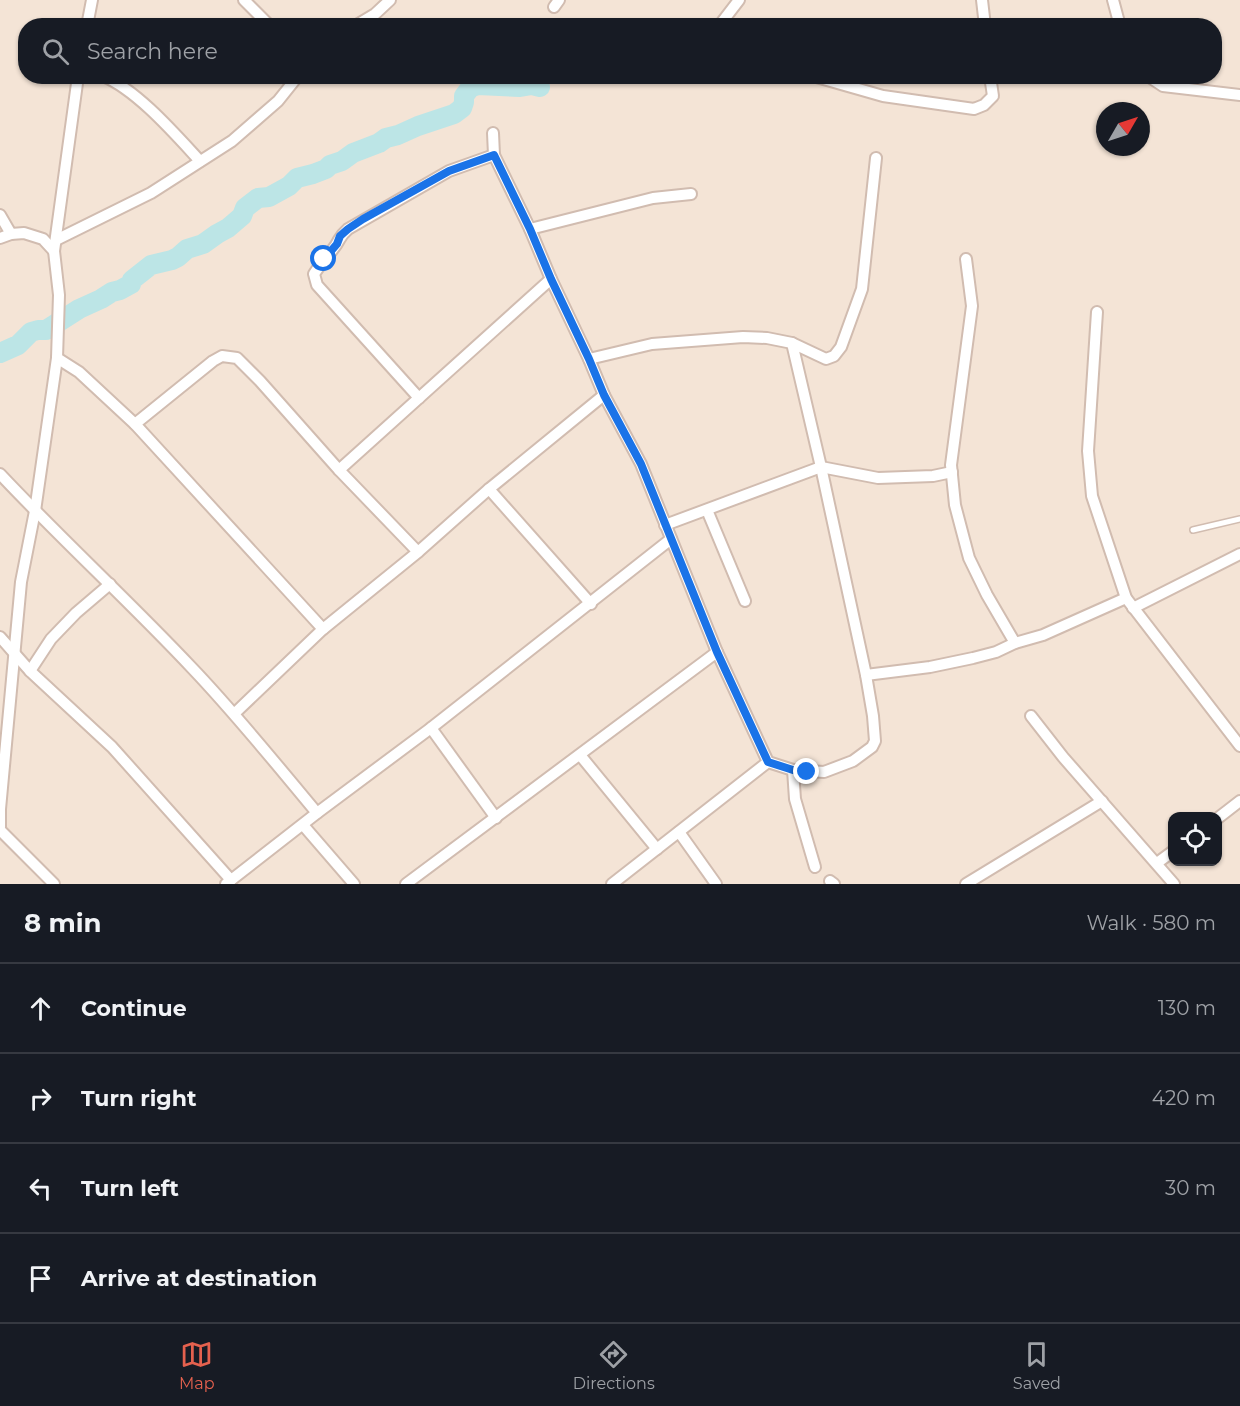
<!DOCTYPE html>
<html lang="en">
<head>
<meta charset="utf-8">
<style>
	body { margin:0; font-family:Montserrat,sans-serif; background:#242831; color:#f1f3f6 }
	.controls { position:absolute; right:18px; bottom:18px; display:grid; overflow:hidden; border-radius:12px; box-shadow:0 2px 4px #0004 }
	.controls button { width:54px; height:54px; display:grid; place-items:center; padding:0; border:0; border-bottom:2px solid #363941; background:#171b24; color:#f1f3f6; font:30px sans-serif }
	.compass { position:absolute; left:1096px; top:102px; width:54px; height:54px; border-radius:50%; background:#171b24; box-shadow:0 2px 4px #0004; rotate:51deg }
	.stop { position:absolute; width:18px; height:18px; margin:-14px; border:4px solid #1a73e8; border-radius:50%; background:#fff }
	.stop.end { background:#1a73e8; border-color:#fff; box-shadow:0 2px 6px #0008 }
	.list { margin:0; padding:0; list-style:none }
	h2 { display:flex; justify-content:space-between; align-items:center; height:78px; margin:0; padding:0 24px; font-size:26px }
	h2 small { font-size:20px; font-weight:400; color:#9ea1a6 }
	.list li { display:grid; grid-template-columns:39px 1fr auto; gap:18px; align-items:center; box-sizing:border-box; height:90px; padding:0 24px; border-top:2px solid #363941 }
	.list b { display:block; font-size:22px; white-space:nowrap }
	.list em { font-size:20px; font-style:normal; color:#9ea1a6 }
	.icon { flex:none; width:33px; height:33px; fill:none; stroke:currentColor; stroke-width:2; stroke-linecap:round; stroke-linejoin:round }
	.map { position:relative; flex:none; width:1240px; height:884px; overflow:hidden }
	.search { position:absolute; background:#171b24; box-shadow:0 2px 4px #0004; left:18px; right:18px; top:18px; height:66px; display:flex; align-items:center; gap:15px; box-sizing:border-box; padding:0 21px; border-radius:24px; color:#9ea1a6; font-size:22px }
	.sheet { height:438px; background:#171b24 }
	nav { display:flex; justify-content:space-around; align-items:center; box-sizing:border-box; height:84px; border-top:2px solid #363941; background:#171b24; font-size:16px; color:#9ea1a6 }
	nav a { display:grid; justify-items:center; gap:3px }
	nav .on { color:#e5614e }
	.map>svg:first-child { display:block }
	.residential { fill:#f4e4d6; fill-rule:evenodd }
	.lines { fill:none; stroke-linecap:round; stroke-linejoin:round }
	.river { stroke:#bce5e6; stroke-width:20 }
	.service-casing { stroke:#d1bcb0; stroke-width:8 }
	.minor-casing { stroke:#d1bcb0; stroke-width:14 }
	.service { stroke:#fff; stroke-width:5 }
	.minor { stroke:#fff; stroke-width:10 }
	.route { stroke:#1a73e8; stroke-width:8 }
</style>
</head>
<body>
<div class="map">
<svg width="1240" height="884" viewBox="0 0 1240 884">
	<rect width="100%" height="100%" fill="#fcf3e8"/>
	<!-- residential -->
	<path class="residential" d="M0 0H1240V884H0ZM26 26H1214V76H26ZM1105 111H1141V147H1105ZM1172 816H1218V862H1172Z"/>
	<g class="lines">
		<!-- river -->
		<polyline class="river" points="0,353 18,345 31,332 38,330 46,330 79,309 101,299 112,292 120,290 131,284 132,280 151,265 172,260 178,257 187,249 203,244 217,234 228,228 242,216 245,208 258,198 269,197 289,186 297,178 313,174 326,169 330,165 342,161 353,153 379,143 386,138 398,135 418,126 454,114 462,108 464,102 464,96 470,88 478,85 520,87 532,85 540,87"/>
		<!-- service casing -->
		<g class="service-casing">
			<polyline id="service" points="1193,530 1240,519"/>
		</g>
		<!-- minor casing -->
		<g class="minor-casing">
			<g id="minor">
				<polyline points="244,0 270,26"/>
				<polyline points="982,0 985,26"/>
				<polyline points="1113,0 1120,26"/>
				<polyline points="554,7 559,0"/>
				<polyline points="87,26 92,0"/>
				<polyline points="355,26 375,14 390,0"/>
				<polyline points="719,26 739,0"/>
				<path d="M103 76C137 90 175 134 200 161"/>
				<polyline points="813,76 883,96 974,109 984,105 993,96 990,76"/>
				<polyline points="1148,76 1163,86 1240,95"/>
				<polyline points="493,133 494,155 530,229 551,279 589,359 604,395 641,464 717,652 768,762 793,770 824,772 853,761 872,747 875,741 873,716 866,675 821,467 792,343"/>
				<polyline points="0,215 11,234"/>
				<polyline points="530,229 653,198 691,194"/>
				<polyline points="0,238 11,234 24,233 43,239 54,251"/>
				<polyline points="56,240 151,193 232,141 278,101 298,76"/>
				<polyline points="966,259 972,306 951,465 955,505 969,558 987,595 1015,643"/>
				<polyline points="1097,312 1088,451 1092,496 1126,598 1240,746"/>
				<polyline points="57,358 79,372 135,424 323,629"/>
				<polyline points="589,359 652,344 743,337 767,338 792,343 826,359 834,356 841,347 862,289 876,158"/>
				<path d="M419 398 317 285 314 274C321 263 329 255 336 245 341 237 340 236 348 229L449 171 494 155"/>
				<polyline points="135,424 213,361 222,356 237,358 260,381 339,470 418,552"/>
				<polyline points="339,470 551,279"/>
				<path d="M0 474C62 540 130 602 192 668 236 714 276 764 317 813"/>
				<polyline points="489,489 591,604"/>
				<polyline points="707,510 745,601"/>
				<polyline points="665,525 821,467 878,478 933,476 952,472"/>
				<polyline points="1133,608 1240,554"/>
				<polyline points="0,637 30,671 112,747 231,880"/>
				<polyline points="30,671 51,639 76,613 110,584"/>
				<polyline points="866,675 930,667 973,658 996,652 1015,643 1043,635 1126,598"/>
				<polyline points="235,713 323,629 418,552 489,489 604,395"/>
				<polyline points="1031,716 1063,757 1174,884"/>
				<polyline points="431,728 496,818"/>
				<polyline points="580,755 657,849"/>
				<polyline points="793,770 795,799 815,867"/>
				<polyline points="1218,818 1240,801"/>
				<polyline points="303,825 354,884"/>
				<polyline points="0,827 0,809 21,582 35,511 57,358 59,295 54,251 78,76"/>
				<polyline points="0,830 54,884"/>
				<polyline points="679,832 716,884"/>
				<polyline points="1157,863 1172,852"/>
				<polyline points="830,881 834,884"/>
				<polyline points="226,884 317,813 431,728 671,539"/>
				<polyline points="406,884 717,652"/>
				<polyline points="612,884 768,762"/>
				<polyline points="966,884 1102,801"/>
			</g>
		</g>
		<!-- service -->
		<use href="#service" class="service"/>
		<!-- minor -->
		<use href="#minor" class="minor"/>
	</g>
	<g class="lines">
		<!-- route -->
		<polyline class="route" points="324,259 337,244 340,236 348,229 363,219 449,171 494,155 530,229 551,279 589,359 604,395 641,464 717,652 768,762 793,770 807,772"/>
	</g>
</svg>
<div class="controls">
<button><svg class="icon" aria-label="locate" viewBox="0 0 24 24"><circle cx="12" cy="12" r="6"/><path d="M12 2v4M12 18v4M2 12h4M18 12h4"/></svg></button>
</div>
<svg class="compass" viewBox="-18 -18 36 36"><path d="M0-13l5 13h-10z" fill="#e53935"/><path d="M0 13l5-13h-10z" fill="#9ea1a6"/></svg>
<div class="stop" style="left:324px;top:259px"></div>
<div class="stop end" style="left:807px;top:772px"></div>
<div class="search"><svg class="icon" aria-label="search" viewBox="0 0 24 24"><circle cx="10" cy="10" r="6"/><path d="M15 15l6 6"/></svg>Search here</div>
</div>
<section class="sheet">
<h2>8 min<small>Walk · 580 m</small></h2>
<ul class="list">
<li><svg class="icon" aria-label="ahead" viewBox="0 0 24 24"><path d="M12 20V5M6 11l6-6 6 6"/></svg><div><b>Continue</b></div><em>130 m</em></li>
<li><svg class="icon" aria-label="right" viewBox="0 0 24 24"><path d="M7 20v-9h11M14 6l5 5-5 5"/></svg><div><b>Turn right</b></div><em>420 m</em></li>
<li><svg class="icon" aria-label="left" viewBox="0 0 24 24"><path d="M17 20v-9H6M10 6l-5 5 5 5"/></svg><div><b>Turn left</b></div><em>30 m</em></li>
<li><svg class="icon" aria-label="arrive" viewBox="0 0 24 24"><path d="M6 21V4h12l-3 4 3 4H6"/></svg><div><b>Arrive at destination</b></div></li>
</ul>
</section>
<nav>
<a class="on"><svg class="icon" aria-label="map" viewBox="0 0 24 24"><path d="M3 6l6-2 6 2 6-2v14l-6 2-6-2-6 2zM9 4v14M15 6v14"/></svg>Map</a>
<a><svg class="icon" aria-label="directions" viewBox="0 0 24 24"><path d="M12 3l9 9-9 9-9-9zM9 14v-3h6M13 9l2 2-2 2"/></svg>Directions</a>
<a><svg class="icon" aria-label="saved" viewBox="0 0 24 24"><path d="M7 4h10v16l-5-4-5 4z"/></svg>Saved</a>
</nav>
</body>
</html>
